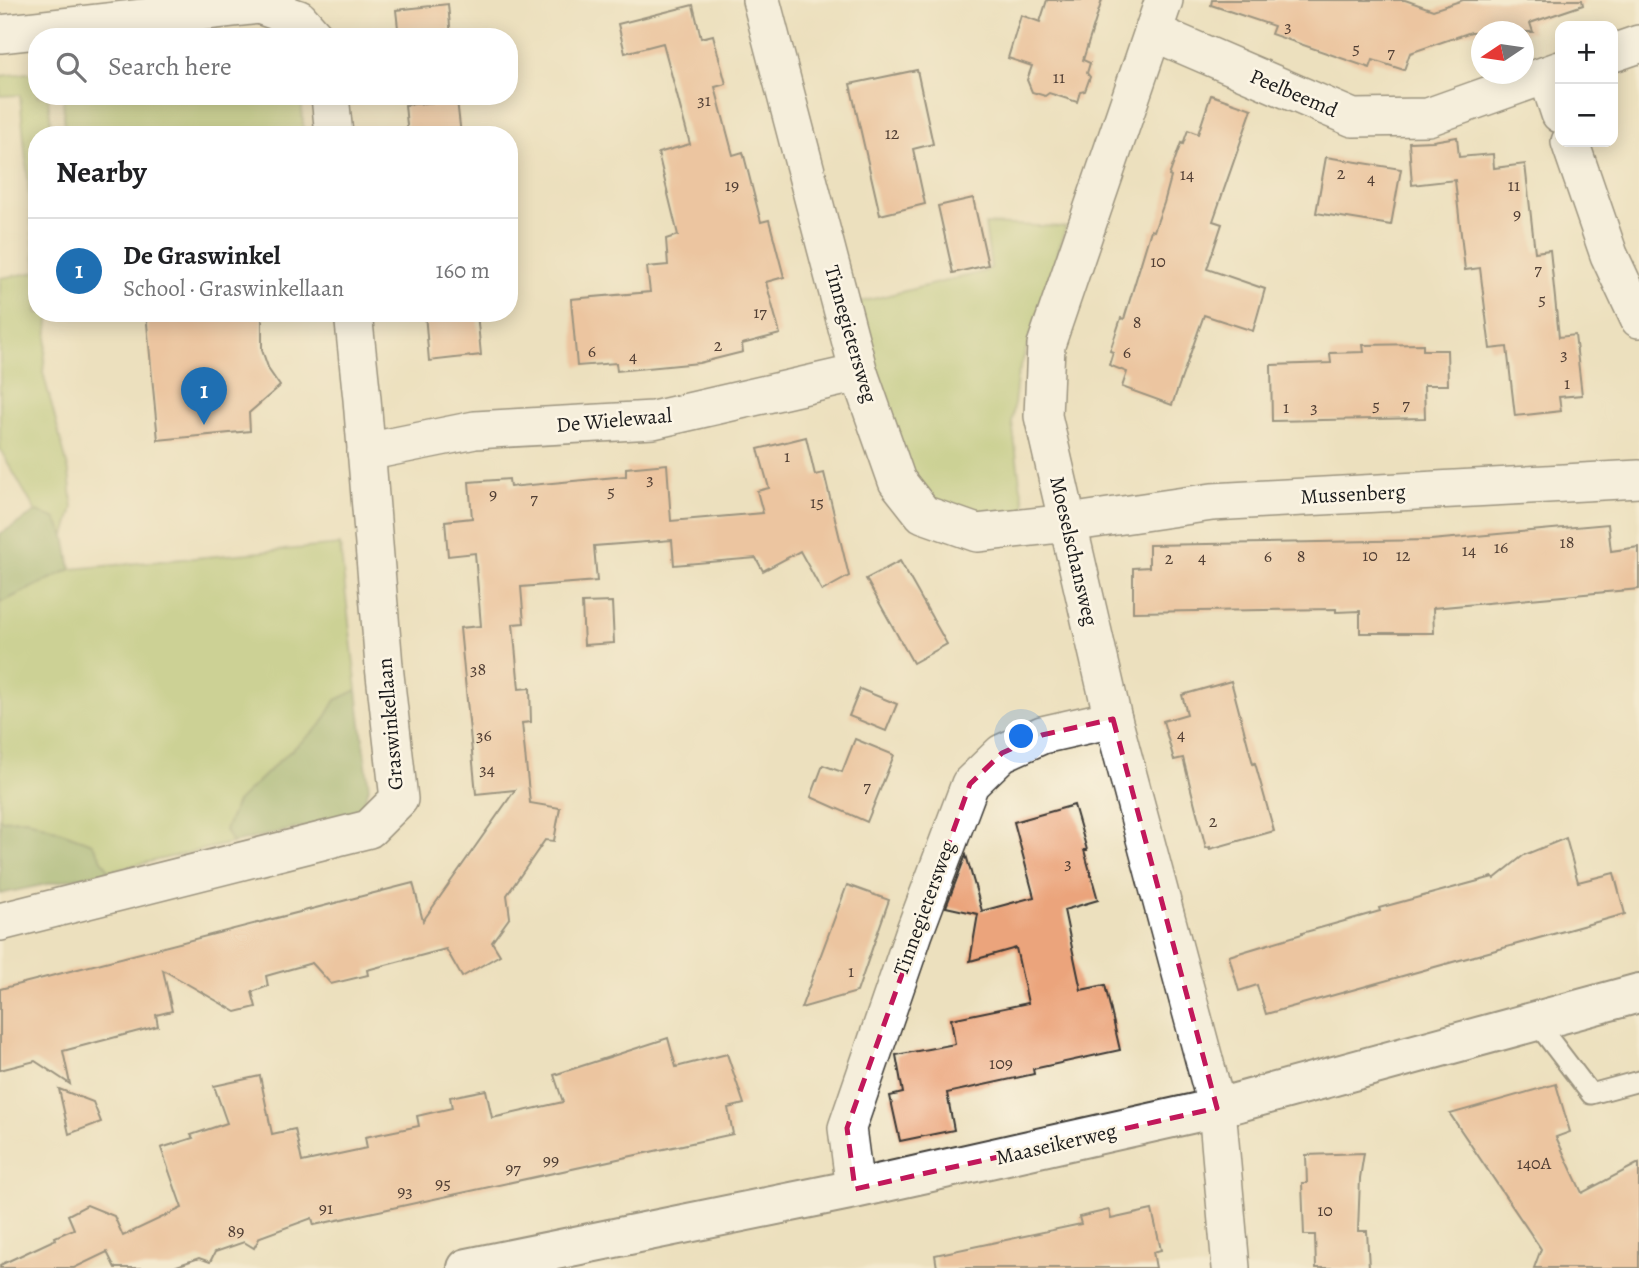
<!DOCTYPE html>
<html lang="en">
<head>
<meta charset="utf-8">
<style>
	body { margin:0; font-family:Alegreya,serif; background:#f2f2f2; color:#202124 }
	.controls { position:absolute; right:21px; top:21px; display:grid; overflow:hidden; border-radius:14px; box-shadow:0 4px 18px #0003 }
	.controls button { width:63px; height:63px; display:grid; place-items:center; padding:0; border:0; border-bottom:2px solid #e0e0e0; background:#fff; color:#202124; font:35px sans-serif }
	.compass { position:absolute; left:1471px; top:21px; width:63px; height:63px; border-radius:50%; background:#fff; box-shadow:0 4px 18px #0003; rotate:257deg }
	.you { position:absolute; left:1022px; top:737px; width:24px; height:24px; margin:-18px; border:5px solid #fff; border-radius:50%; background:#1a73e8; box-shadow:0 0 0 10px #1a73e833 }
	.badge { display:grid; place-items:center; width:46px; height:46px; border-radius:50%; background:#1f6fb2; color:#fff; font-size:23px; font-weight:700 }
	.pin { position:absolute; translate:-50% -58px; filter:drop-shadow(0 2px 4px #0008) }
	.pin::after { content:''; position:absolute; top:37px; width:24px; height:21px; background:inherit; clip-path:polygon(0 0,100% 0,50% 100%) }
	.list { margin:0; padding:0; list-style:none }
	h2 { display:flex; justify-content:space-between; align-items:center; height:91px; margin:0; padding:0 28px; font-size:30px }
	h2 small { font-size:23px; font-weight:400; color:#757577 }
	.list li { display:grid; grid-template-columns:46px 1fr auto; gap:21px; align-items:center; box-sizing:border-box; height:105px; padding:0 28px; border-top:2px solid #e0e0e0 }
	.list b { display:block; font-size:26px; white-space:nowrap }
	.list p { margin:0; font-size:23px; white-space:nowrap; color:#757577 }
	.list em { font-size:23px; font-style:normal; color:#757577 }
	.icon { flex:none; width:38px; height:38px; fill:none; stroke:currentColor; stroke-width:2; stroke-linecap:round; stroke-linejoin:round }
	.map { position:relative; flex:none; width:1639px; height:1268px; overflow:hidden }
	.search { position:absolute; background:#fff; box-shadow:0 4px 18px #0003; left:28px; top:28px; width:490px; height:77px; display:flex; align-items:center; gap:18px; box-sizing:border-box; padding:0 24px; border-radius:28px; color:#757577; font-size:26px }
	.panel { position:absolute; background:#fff; box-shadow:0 4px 18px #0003; left:28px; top:126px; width:490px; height:196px; border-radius:28px }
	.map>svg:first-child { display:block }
	.green { fill:#a5bf65; stroke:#606e40; stroke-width:2 }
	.forest { fill:#84a65a; stroke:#50613b; stroke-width:2 }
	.building { fill:#eba47b }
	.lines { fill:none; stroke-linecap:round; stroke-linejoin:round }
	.service-casing { stroke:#3b3934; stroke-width:23 }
	.minor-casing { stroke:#3b3934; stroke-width:40 }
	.tertiary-casing { stroke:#3b3934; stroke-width:42 }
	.service { stroke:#fff; stroke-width:19 }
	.minor { stroke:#fff; stroke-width:37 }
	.tertiary { stroke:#fff; stroke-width:38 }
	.marked { fill:none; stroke:#c2185b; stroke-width:5; stroke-dasharray:14 9; stroke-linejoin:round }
	.labels { text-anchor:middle; stroke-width:5; stroke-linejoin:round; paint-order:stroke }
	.number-label { font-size:18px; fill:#503e34 }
	.street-label { font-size:21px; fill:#1c1c1c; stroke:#fcf5e5 }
</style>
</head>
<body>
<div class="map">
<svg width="1639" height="1268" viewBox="0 0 1639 1268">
	<rect width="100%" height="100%" fill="#fcf5e5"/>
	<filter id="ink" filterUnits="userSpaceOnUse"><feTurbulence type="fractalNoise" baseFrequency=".0143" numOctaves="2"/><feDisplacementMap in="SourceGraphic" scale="14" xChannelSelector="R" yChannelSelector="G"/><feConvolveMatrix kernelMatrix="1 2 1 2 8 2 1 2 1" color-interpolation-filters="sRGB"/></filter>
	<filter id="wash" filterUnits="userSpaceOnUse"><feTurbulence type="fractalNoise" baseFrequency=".00686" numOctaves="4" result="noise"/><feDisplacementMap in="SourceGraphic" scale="28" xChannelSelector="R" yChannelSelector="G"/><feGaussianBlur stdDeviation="1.57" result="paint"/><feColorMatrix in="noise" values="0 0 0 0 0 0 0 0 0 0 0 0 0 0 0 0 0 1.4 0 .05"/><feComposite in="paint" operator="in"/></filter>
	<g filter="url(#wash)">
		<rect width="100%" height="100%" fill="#ece0be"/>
		<!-- green -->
		<g class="green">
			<polygon points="37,72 37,96 48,96 52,135 37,135 37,313 50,313 43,372 69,472 73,508 65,536 55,518 36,512 0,449 0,278 36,272 20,95 0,96 0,76"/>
			<polygon points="63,96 301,96 304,135 65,135"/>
			<polygon points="985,224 1066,227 1017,378 1012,422 1020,482 1027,516 959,519 922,491 901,457 856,303 983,272 991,268"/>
			<polygon points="340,545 357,690 336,701 322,725 279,761 237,802 225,830 232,843 109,871 92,843 26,819 0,820 0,603 71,569"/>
		</g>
		<!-- forest -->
		<g class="forest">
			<polygon points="36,512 55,518 65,536 71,569 0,603 0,534"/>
			<polygon points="357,690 369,788 362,807 336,820 232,843 225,830 237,802 279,761 321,725 336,700"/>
			<polygon points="26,819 92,843 109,871 0,894 0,820"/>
		</g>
		<g id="blocks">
			<!-- building -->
			<g class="building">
				<polygon points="1047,0 1102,0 1083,60 1090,63 1087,73 1090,77 1085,91 1080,92 1077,102 1049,93 1045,96 1032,92 1027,80 1032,66 1008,58 1021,15 1040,22"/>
				<polygon points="1212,0 1405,0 1433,10 1463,0 1582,0 1583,5 1530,23 1533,32 1471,32 1410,53 1404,70 1373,60 1370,68 1271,34 1274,26 1211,5"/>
				<polygon points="448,4 451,37 399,37 396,10"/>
				<polygon points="693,5 701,38 713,35 726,84 715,87 733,155 743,152 761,222 769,220 784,277 766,282 780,334 742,344 743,352 699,363 617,371 616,363 577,366 571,299 650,292 647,267 668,265 666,239 678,235 658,153 690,144 663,43 625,53 618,24"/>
				<polygon points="917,70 933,144 913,149 925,204 880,215 850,84"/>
				<polygon points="1211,95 1252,109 1213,221 1222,224 1207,269 1265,289 1253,331 1204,315 1172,405 1122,387 1127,372 1109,365 1113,352 1110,351 1121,318 1124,319 1151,230 1154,231 1164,203 1171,177 1169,176 1181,143 1183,144 1188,130 1198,134"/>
				<polygon points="457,100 461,135 408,135 405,105"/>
				<polygon points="1457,137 1459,157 1493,154 1494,168 1525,164 1535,252 1550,250 1559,337 1575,335 1582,395 1559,397 1561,411 1515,416 1507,347 1490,349 1480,268 1465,270 1455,180 1412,185 1409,142 1433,141"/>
				<polygon points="1326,157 1401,169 1391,225 1316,213"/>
				<polygon points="973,198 988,265 953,273 938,206"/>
				<polygon points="146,313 262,313 262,350 269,370 280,386 249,413 250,431 158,440"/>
				<polygon points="425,313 477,313 481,355 429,361"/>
				<polygon points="1423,344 1423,350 1447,350 1448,385 1424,385 1425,418 1272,421 1271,365 1331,363 1330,353 1364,352 1363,345"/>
				<polygon points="806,437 815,475 824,473 849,576 822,591 800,551 763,571 756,558 674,565 672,540 594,546 597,581 521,587 524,623 513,624 519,689 530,688 531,722 522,723 530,803 560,808 554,841 545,840 507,895 510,917 492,942 500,955 462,977 446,949 367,970 368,975 331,984 312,963 266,976 268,986 252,992 256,1007 236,1012 163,970 172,1011 156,1015 158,1026 63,1051 70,1084 35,1061 0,1070 0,989 413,883 423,921 515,790 476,794 460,628 481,626 475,553 448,556 445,521 472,518 469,482 509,479 510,487 626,476 626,468 667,464 671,521 763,513 757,491 769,488 758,449"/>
				<polygon points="1608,524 1611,551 1639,547 1639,589 1433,608 1434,633 1360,633 1360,611 1336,612 1336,609 1133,612 1133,568 1149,567 1149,545 1431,540"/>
				<polygon points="900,561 947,644 913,663 866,579"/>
				<polygon points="612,602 614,643 584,645 582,603"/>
				<polygon points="1231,681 1253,764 1255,763 1274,831 1210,849 1210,847 1206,848 1183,758 1174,760 1163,721 1187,714 1182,695"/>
				<polygon points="860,689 897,704 886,731 849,716"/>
				<polygon points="855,739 894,755 867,822 811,797 823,765 842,772"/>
				<polygon points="1074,805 1087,850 1084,850 1098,900 1064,910 1081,990 1105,985 1120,1050 1033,1069 1034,1074 947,1093 954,1130 900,1141 890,1096 903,1093 896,1055 955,1044 951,1019 1028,1003 1016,948 970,961 978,914 946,907 966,855 982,911 1034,897 1014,822"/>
				<polygon points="1566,838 1578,882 1614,873 1625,914 1266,1014 1257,985 1239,991 1229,956 1302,934 1302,933 1380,911 1379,908 1493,877 1494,879 1524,855"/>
				<polygon points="847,885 889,900 857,992 801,1008"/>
				<polygon points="668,1038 676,1067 727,1054 744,1104 728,1108 733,1134 314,1225 312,1218 260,1237 254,1248 244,1242 215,1252 210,1262 199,1258 171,1268 115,1268 107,1252 74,1268 0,1268 0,1265 56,1239 55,1237 74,1229 68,1215 87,1205 114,1216 123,1236 182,1208 161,1148 193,1138 191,1135 227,1123 214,1086 260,1076 272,1134 295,1129 302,1162 367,1148 365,1137 419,1126 417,1116 452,1108 450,1097 486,1090 492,1118 563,1102 554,1075"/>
				<polygon points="1556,1084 1570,1132 1556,1137 1582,1193 1639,1163 1639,1268 1534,1268 1541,1249 1450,1114"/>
				<polygon points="59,1089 93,1102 101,1122 69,1134"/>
				<polygon points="1364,1153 1360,1178 1358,1231 1367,1231 1369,1268 1316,1268 1315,1235 1304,1235 1302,1183 1307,1183 1306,1155"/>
				<polygon points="1109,1210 1111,1219 1152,1210 1161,1250 1153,1252 1156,1268 937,1268 935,1255 1081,1224 1079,1217"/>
			</g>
		</g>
	</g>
	<g filter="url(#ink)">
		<use href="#blocks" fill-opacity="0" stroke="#3b3934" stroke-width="2"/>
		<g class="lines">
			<!-- service casing -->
			<g class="service-casing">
				<polyline id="service" points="1536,1022 1591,1094 1639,1081"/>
			</g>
			<!-- minor casing -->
			<g class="minor-casing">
				<g id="minor">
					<polyline points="761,0 859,373 897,481 923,514 977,533 1068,523 1212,502 1639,479"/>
					<polyline points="1164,0 1046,345 1043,416 1113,719 1217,1108 1231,1268"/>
					<polyline points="1153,32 1353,118 1428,117 1560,70"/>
					<polyline points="0,34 259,5 299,19 315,37"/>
					<polyline points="1613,53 1639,44"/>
					<polyline points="1547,75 1560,114"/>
					<polyline points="330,96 334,135"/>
					<polyline points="1570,142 1609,255 1639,319"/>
					<polyline points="366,452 475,430 653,420 859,373"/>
					<polyline points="0,922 369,829 399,799 384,666 362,399 353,313"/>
					<polyline points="855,1189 847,1128 914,933 970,784 1002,753 1042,735 1113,719"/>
				</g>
			</g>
			<!-- tertiary casing -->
			<g class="tertiary-casing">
				<polyline id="tertiary" points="467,1268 855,1189 1217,1108 1639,993"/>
			</g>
			<!-- service -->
			<use href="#service" class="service"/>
			<!-- minor -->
			<use href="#minor" class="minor"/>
			<!-- tertiary -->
			<use href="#tertiary" class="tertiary"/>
		</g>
	</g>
	<!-- marked area -->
	<path d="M0 0H1639V1268H0ZM1113 719 1217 1108 855 1189 847 1128 970 784 1002 753 1042 735Z" fill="#ece0be" fill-opacity=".55" fill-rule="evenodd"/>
	<path class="marked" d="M1113 719 1217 1108 855 1189 847 1128 970 784 1002 753 1042 735Z"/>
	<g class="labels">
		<!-- number labels -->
		<g class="number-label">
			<text x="1288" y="32">3</text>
			<text x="1356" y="54">5</text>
			<text x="1391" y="58">7</text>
			<text x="1059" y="83">11</text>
			<text x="704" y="106">31</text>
			<text x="892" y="139">12</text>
			<text x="1341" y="179">2</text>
			<text x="1187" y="180">14</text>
			<text x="1371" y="184">4</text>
			<text x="732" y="191">19</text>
			<text x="1514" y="191">11</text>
			<text x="1517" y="220">9</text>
			<text x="1158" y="267">10</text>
			<text x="1538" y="275">7</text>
			<text x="1542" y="305">5</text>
			<text x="760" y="318">17</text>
			<text x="1137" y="328">8</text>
			<text x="718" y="351">2</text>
			<text x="592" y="357">6</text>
			<text x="1127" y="358">6</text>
			<text x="1564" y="360">3</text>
			<text x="633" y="362">4</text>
			<text x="1567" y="389">1</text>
			<text x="1406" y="410">7</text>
			<text x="1376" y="411">5</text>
			<text x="1286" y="413">1</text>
			<text x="1314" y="413">3</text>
			<text x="787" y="462">1</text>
			<text x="650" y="485">3</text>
			<text x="611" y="497">5</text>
			<text x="493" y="500">9</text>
			<text x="534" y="504">7</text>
			<text x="817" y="508">15</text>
			<text x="1567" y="548">18</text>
			<text x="1501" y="553">16</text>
			<text x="1469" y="556">14</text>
			<text x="1370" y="561">10</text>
			<text x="1403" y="561">12</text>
			<text x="1268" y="562">6</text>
			<text x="1301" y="562">8</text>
			<text x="1202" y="563">4</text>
			<text x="1169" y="564">2</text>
			<text x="478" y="675">38</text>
			<text x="1181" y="740">4</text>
			<text x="484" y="741">36</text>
			<text x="487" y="775">34</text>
			<text x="867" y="792">7</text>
			<text x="1213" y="827">2</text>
			<text x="1068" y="869">3</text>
			<text x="851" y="977">1</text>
			<text x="1001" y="1069">109</text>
			<text x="551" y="1166">99</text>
			<text x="1534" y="1169">140A</text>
			<text x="513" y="1174">97</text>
			<text x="443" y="1189">95</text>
			<text x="405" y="1197">93</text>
			<text x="326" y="1214">91</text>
			<text x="1325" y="1216">10</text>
			<text x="236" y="1237">89</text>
		</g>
		<!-- street labels -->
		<g class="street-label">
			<text transform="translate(1294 93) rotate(23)" y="7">Peelbeemd</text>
			<text transform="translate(851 334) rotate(74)" y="7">Tinnegietersweg</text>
			<text transform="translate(614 420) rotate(-5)" y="7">De Wielewaal</text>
			<text transform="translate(1353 494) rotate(-3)" y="7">Mussenberg</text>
			<text transform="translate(1074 551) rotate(77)" y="7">Moeselschansweg</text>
			<text transform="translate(390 724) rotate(-95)" y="7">Graswinkellaan</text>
			<text transform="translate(924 908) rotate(-70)" y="7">Tinnegietersweg</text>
			<text transform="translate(1056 1144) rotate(-13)" y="7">Maaseikerweg</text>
		</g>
	</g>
</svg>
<div class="controls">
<button>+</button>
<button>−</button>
</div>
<svg class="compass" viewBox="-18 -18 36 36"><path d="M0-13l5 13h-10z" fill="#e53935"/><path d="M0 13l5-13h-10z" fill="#757577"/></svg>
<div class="you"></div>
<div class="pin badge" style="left:204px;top:425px">1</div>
<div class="search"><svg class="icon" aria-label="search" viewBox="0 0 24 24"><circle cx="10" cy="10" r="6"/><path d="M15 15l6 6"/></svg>Search here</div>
<section class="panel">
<h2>Nearby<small></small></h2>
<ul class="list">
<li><span class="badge">1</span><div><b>De Graswinkel</b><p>School · Graswinkellaan</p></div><em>160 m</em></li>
</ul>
</section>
</div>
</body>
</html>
